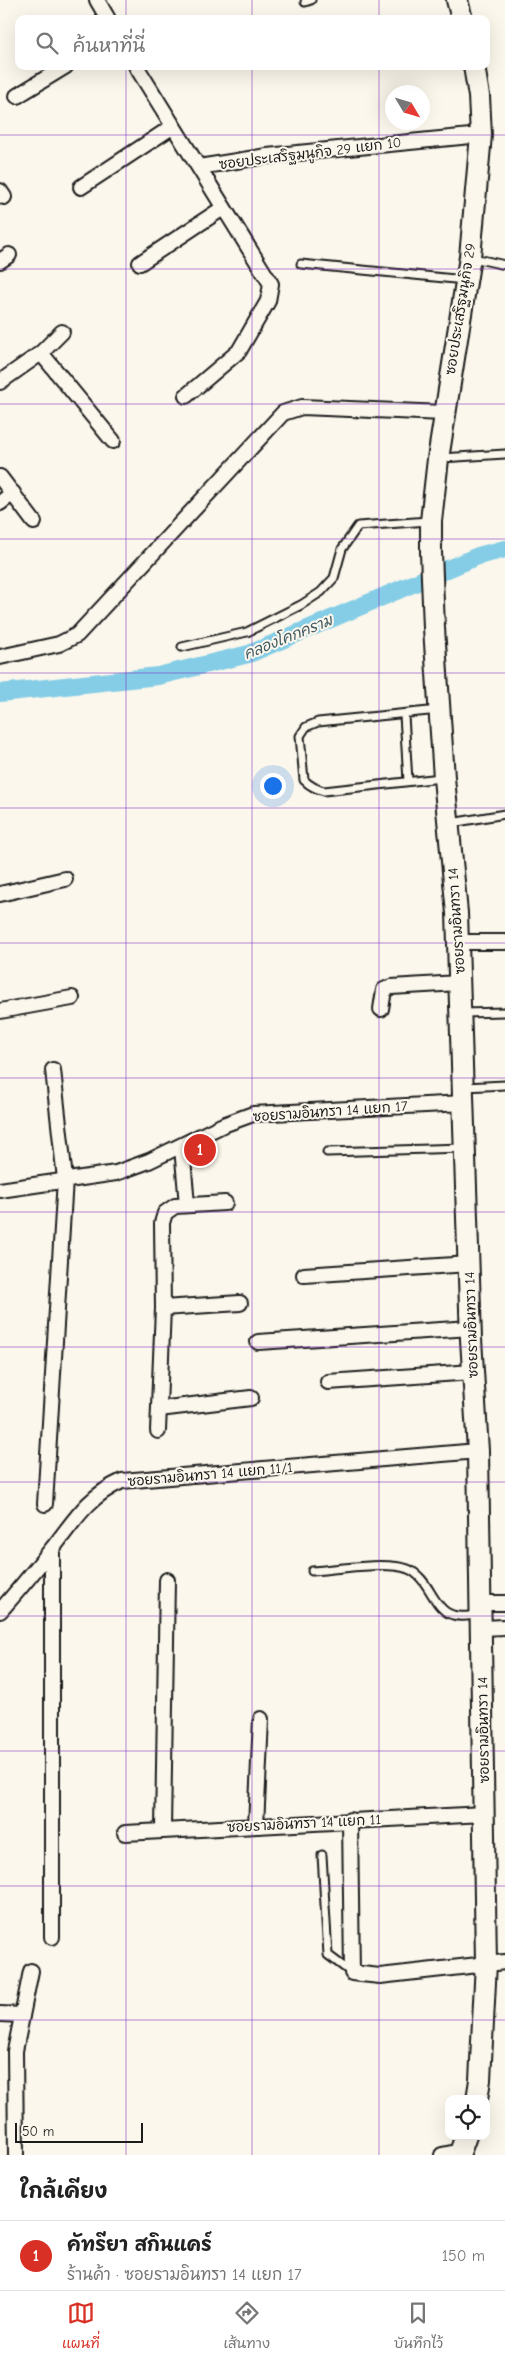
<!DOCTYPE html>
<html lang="th">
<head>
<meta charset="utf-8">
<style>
	body { margin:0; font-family:"Comic Neue","Playpen Sans Thai",sans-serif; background:#f6f6f6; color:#222 }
	.controls { position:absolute; right:15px; bottom:15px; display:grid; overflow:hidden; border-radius:10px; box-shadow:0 5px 20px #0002 }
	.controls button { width:45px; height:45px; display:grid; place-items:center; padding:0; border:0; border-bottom:1px solid #e0e0e0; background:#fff; color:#222; font:25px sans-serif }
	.compass { position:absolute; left:385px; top:85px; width:45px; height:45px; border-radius:50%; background:#fff; box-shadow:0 5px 20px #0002; rotate:128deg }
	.scale { position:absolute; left:15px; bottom:12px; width:128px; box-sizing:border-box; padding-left:5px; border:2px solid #1c1c1c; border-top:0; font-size:14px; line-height:18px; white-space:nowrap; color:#1c1c1c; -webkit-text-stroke:4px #fbf7ec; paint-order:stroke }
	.you { position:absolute; left:272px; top:785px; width:18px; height:18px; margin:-12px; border:4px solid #fff; border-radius:50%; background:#1a73e8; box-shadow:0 0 0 8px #1a73e833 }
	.badge { display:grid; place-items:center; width:32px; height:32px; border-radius:50%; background:#d93025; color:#fff; font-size:16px; font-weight:700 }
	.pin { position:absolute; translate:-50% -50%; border:2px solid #fff; box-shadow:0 1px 5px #0006 }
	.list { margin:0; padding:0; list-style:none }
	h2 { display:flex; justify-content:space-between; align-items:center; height:65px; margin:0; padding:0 20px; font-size:21px }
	h2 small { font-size:16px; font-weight:400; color:#767676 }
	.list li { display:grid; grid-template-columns:32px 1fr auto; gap:15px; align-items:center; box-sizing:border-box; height:70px; padding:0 20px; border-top:1px solid #e0e0e0 }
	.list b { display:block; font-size:19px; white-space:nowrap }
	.list p { margin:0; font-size:16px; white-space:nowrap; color:#767676 }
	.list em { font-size:16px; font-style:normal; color:#767676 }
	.icon { flex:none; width:28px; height:28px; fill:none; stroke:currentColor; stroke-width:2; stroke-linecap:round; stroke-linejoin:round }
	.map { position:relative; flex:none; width:505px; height:2155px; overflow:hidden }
	.search { position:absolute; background:#fff; box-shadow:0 5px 20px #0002; left:15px; right:15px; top:15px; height:55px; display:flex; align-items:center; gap:12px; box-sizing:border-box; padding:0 18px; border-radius:10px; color:#767676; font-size:19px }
	.sheet { height:135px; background:#fff }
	nav { display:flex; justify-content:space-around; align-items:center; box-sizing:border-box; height:70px; border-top:1px solid #e0e0e0; background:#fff; font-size:14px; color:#767676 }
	nav a { display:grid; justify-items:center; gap:2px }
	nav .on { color:#d93025 }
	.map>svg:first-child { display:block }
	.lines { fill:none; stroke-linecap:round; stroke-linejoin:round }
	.canal { stroke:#85cde6; stroke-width:18 }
	.lane-casing { stroke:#1c1c1c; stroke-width:11 }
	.street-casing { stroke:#1c1c1c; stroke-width:18 }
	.secondary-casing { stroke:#1c1c1c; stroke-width:24 }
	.lane { stroke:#fbf7ec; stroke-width:7 }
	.street { stroke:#fbf7ec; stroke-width:14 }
	.secondary { stroke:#fbf7ec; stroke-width:20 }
	.grid { fill:none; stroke:#7b2cbf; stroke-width:1; stroke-opacity:0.55 }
	.labels { text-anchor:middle; stroke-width:4; stroke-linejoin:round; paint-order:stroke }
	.street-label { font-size:14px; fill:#1c1c1c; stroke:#fbf7ec }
	.water-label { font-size:15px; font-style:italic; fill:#415a63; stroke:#fbf7ec }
</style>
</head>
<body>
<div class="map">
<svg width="505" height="2155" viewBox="0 0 505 2155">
	<rect width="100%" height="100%" fill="#fbf7ec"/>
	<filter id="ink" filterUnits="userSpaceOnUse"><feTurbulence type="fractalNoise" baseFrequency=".02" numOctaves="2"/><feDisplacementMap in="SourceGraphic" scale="10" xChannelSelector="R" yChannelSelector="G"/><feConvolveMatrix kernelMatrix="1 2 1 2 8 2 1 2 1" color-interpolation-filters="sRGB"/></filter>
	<g filter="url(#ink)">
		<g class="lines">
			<!-- canal -->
			<polyline class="canal" points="0,693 158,676 249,654 478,556 505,549"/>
			<!-- lane casing -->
			<g class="lane-casing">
				<g id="lane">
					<polyline points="305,2 311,0"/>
					<polyline points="473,258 505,265"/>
					<polyline points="301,264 465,280"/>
					<polyline points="441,458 505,454"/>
					<polyline points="182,647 247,632 301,605 321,592 334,578 342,549 358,526 429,521"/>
					<path d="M439 710 318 722 306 727 300 736 304 780C310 786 316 789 324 791L441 778"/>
					<polyline points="404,715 408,781"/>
					<polyline points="451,823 505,814"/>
					<polyline points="463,1013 505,1012"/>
					<polyline points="465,1087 505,1085"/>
					<polyline points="327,1152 464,1148"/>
					<path d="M312 1571C337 1569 386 1561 408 1569 430 1578 433 1610 453 1615 461 1618 472 1615 480 1615"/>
					<polyline points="322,1855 328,1955 352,1973"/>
				</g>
			</g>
			<!-- street casing -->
			<g class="street-casing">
				<g id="street">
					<polyline points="97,0 108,19"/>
					<polyline points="136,66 271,284 268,301 239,351 186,396"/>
					<polyline points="17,96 66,66"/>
					<polyline points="199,167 267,156 481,135"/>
					<polyline points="81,187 172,127"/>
					<polyline points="0,191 4,197"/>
					<polyline points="0,261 9,255"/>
					<polyline points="140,263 223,208"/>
					<polyline points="41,353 113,441"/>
					<polyline points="0,382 41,353 62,332"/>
					<polyline points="0,477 34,522"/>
					<polyline points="0,503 13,493"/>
					<polyline points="0,657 59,644 77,635 283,413 302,407 444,413"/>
					<polyline points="0,894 65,879"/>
					<polyline points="458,942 505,942"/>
					<polyline points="381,1009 384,990 391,987 459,983"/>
					<polyline points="0,1011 72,998"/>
					<polyline points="182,1147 187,1205"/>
					<polyline points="0,1190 116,1173 149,1161 223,1125 253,1114 464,1103"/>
					<polyline points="304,1275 469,1264"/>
					<polyline points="163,1308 240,1303"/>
					<polyline points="258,1342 471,1328"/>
					<polyline points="328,1382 473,1372"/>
					<polyline points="159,1409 251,1398"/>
					<polyline points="158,1431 163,1308 162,1223 165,1213 175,1206 225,1203"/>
					<polyline points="45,1504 65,1179 53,1070"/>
					<polyline points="481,1603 505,1603"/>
					<path d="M0 1611C18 1591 35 1570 52 1549 75 1520 87 1497 122 1481L478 1451"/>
					<polyline points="482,1628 505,1627"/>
					<polyline points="350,1820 352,1973 380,1976 505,1962"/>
					<polyline points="256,1826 261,1719"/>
					<polyline points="163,1829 167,1580"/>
					<polyline points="125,1833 484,1814"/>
					<polyline points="52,1937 52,1550"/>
					<polyline points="0,2014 22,2015"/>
					<polyline points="16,2155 15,2051 31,1971"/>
					<polyline points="442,2155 461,2151"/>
				</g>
			</g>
			<!-- secondary casing -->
			<g class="secondary-casing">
				<g id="secondary">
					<polyline points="457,0 462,19"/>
					<polyline points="474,66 479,96 481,135 470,257 438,459 431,521 431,552 434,628 444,778 457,913 471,1339 478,1451 486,1963 480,2080 477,2099"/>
					<polyline points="459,2155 466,2136"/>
				</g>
			</g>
			<!-- lane -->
			<use href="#lane" class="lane"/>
			<!-- street -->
			<use href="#street" class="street"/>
			<!-- secondary -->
			<use href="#secondary" class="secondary"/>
		</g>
	</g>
	<!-- grid -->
	<path class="grid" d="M126 0V19M252 0V19M379 0V19M126 66V2155M252 66V2155M379 66V2155M0 135H505M0 269H505M0 404H505M0 539H505M0 673H505M0 808H505M0 943H505M0 1078H505M0 1212H505M0 1347H505M0 1482H505M0 1616H505M0 1751H505M0 1886H505M0 2020H505"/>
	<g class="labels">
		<!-- street labels -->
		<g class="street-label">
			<text transform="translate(310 153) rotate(-7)" y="5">ซอยประเสริฐมนูกิจ 29 แยก 10</text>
			<text transform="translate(460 309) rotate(-81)" y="5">ซอยประเสริฐมนูกิจ 29</text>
			<text transform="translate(456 921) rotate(-94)" y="5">ซอยรามอินทรา 14</text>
			<text transform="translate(330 1111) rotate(-4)" y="5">ซอยรามอินทรา 14 แยก 17</text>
			<text transform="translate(471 1325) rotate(-92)" y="5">ซอยรามอินทรา 14</text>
			<text transform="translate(210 1474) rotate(-5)" y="5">ซอยรามอินทรา 14 แยก 11/1</text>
			<text transform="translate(483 1730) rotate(-91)" y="5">ซอยรามอินทรา 14</text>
			<text transform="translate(304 1823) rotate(-3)" y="5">ซอยรามอินทรา 14 แยก 11</text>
		</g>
		<!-- water labels -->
		<g class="water-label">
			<text transform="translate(288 637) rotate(-22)" y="5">คลองโคกคราม</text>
		</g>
	</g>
</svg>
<div class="controls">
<button><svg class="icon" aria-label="locate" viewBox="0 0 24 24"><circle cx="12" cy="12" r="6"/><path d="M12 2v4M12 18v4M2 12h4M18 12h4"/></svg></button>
</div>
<svg class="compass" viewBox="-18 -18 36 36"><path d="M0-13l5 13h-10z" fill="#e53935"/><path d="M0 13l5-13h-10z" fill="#767676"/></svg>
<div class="scale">50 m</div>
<div class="you"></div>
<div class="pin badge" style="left:200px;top:1150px">1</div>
<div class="search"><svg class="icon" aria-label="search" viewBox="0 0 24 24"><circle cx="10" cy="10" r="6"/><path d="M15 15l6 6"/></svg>ค้นหาที่นี่</div>
</div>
<section class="sheet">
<h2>ใกล้เคียง<small></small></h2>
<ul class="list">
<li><span class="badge">1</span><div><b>คัทรียา สกินแคร์</b><p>ร้านค้า · ซอยรามอินทรา 14 แยก 17</p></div><em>150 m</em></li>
</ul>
</section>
<nav>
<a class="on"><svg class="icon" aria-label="map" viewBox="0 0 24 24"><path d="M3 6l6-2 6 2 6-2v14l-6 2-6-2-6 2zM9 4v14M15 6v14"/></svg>แผนที่</a>
<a><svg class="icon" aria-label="directions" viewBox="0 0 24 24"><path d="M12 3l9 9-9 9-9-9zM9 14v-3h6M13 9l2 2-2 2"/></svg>เส้นทาง</a>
<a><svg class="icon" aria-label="saved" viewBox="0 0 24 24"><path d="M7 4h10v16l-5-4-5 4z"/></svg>บันทึกไว้</a>
</nav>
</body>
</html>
